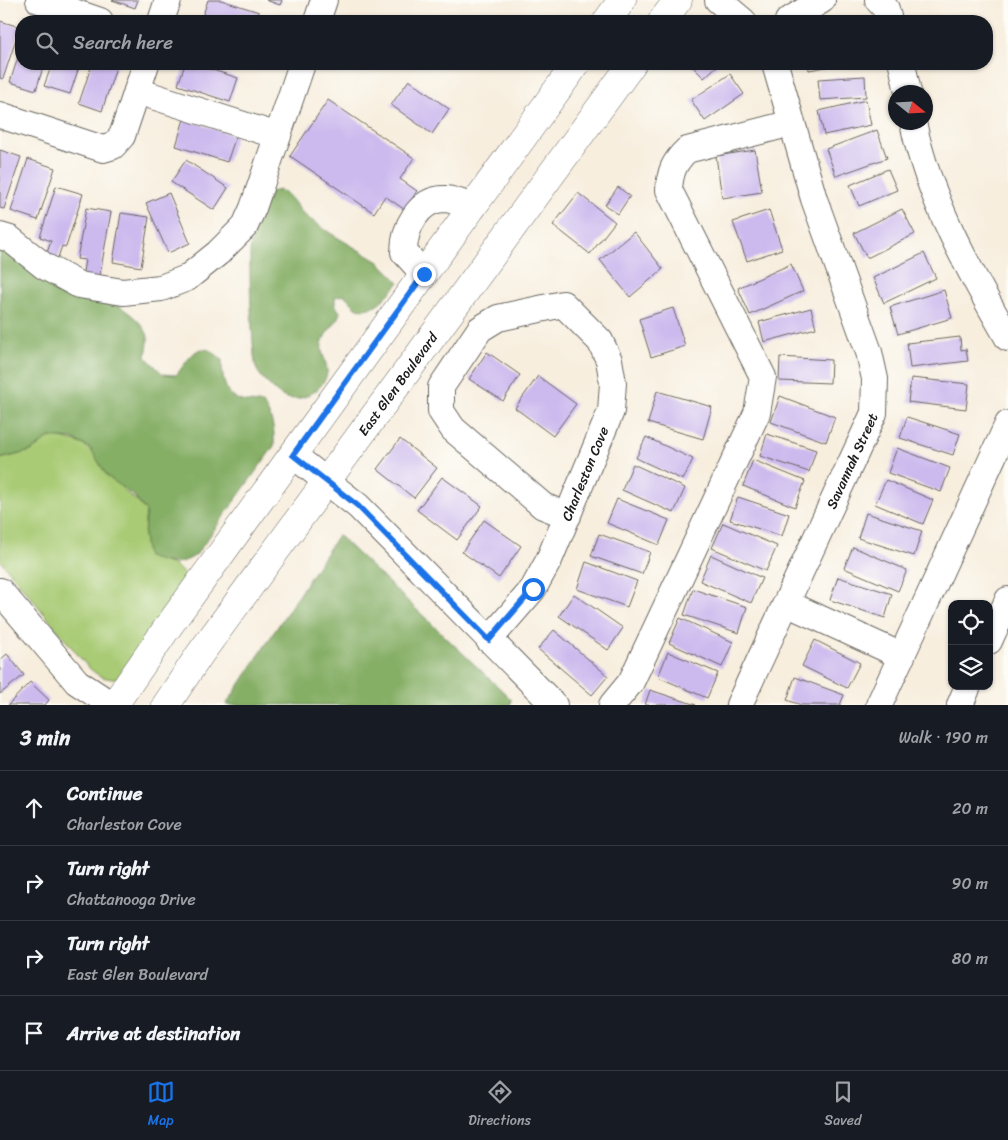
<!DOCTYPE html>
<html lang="en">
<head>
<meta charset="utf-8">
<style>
	body { margin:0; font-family:Sriracha,sans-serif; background:#242831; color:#f1f3f6 }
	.controls { position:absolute; right:15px; bottom:15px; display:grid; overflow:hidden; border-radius:10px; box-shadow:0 1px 4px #0004 }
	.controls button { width:45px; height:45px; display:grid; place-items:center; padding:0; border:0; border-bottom:1px solid #363941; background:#171b24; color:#f1f3f6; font:25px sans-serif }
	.compass { position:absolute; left:888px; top:85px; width:45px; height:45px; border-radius:50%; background:#171b24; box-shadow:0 1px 4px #0004; rotate:108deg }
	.stop { position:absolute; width:15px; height:15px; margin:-11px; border:4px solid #1a73e8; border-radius:50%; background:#fff }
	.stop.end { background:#1a73e8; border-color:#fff; box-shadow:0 1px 5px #0008 }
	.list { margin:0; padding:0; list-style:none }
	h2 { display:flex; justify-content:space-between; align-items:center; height:65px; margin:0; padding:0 20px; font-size:21px }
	h2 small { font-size:16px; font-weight:400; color:#9ea1a6 }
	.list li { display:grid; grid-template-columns:32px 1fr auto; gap:15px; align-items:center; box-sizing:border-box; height:75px; padding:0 20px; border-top:1px solid #363941 }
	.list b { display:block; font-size:19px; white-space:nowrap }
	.list p { margin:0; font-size:16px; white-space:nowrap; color:#9ea1a6 }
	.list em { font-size:16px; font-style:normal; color:#9ea1a6 }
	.icon { flex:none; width:28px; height:28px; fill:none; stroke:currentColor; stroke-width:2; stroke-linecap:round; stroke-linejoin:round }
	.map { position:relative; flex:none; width:1008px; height:705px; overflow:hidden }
	.search { position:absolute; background:#171b24; box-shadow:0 1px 4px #0004; left:15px; right:15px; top:15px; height:55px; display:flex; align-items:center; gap:12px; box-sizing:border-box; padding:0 18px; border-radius:20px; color:#9ea1a6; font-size:19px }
	.sheet { height:365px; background:#171b24 }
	nav { display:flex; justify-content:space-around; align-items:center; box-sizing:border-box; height:70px; border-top:1px solid #363941; background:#171b24; font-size:14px; color:#9ea1a6 }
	nav a { display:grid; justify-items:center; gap:2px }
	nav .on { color:#1a73e8 }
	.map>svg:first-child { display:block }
	.green { fill:#a9cb74; stroke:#627448 }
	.forest { fill:#86af66; stroke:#516641 }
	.building { fill:#ccb9ee }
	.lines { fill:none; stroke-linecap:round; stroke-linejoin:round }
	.minor-casing { stroke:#696660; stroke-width:28 }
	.major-casing { stroke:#696660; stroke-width:29 }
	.minor { stroke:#fff; stroke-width:26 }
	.major { stroke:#fff; stroke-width:28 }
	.route { stroke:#1a73e8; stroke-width:6 }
	.labels { text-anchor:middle; stroke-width:5; stroke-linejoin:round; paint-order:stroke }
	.street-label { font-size:14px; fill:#1c1c1c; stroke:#fdfcf7 }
</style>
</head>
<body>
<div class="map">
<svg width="1008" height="705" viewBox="0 0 1008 705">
	<rect width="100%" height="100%" fill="#fdfcf7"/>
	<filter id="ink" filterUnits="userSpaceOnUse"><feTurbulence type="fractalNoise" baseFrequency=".02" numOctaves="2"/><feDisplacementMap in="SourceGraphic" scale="10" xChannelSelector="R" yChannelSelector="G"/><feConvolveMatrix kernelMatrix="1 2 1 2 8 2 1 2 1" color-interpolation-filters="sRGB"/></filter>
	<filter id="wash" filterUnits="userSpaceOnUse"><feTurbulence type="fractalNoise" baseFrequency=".0096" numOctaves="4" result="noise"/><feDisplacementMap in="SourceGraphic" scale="20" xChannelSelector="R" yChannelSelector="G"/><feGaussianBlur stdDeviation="1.12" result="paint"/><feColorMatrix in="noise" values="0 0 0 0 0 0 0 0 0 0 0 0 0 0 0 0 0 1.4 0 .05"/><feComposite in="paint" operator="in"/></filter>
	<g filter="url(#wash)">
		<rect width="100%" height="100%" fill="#f7eede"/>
		<!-- green -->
		<path class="green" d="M50 437C100 442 90 456 120 486 129 495 138 501 146 511L144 536 160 561 175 565 189 579 122 677C105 681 99 677 87 666L0 560V459L31 451Z"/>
		<!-- forest -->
		<g class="forest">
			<path d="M280 190 290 197 304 215 330 233 379 262 399 282C391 292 372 316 356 307 352 304 348 298 344 295L335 297V305L340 312C336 328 326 328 322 344 320 353 328 363 327 373 324 391 298 405 282 396 274 391 259 376 256 368 252 355 248 254 251 242 256 225 264 208 270 192Z"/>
			<path d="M0 249 111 300C123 309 144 321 148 337 149 342 146 352 146 357L163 374 176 375C191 358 198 335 222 360 222 375 223 396 242 401 248 403 256 402 263 403 272 418 275 428 274 446L196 555C178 567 167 563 147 557L144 536 146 511 133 495 107 476 90 448 72 439 50 437 31 451 0 459Z"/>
			<polygon points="338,535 511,699 510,705 226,705"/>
		</g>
		<g id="blocks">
			<!-- building -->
			<g class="building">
				<polygon points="112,0 138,0 135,8"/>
				<polygon points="208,0 221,0 259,12 256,21 201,21"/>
				<polygon points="266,0 282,0 280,5"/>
				<polygon points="0,21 20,27 3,79 0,78"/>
				<polygon points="21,48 21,64 44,64 36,90 10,82"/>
				<polygon points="52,64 80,64 70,94 44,86"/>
				<polygon points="92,64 117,64 102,111 79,103"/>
				<polygon points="185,64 194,64 238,78 230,102 178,85"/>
				<polygon points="221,64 242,64 240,70"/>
				<polygon points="690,64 719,64 704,78"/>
				<polygon points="808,64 837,64 837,65 809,70"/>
				<polygon points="730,74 744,94 705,121 691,100"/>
				<polygon points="865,76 866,97 820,100 818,79"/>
				<polygon points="409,80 449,109 432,134 391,105"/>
				<polygon points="328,100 414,158 400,179 417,191 405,210 385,196 374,213 290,156"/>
				<polygon points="866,100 871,125 824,135 819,111"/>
				<polygon points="184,119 236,136 227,162 176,146"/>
				<polygon points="877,130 887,158 836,176 826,149"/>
				<polygon points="0,150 21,157 4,209 0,208"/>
				<polygon points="755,150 762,192 722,198 716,156"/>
				<polygon points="28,159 55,168 38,220 11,211"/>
				<polygon points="186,160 228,188 214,210 171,182"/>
				<polygon points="888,169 897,190 859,206 850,185"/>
				<polygon points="56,186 83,194 66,247 62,246 56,263 45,259 51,241 40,237"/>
				<polygon points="618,187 630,196 618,214 605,205"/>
				<polygon points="169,193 190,243 168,253 146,203"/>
				<polygon points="578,193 615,222 590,254 553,225"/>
				<polygon points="86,208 111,212 99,280 82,277 85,260 77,259"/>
				<polygon points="902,209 915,234 867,258 854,233"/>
				<polygon points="769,210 782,249 747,261 733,222"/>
				<polygon points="121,213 149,217 141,267 113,262"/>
				<polygon points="634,232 663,269 630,297 600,260"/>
				<polygon points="924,253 936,278 884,303 873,278"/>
				<polygon points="791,264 803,291 750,315 738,288"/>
				<polygon points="944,290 952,318 898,334 890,307"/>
				<polygon points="673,308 685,346 651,357 639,319"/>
				<polygon points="811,308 816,328 764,342 759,322"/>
				<polygon points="960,337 961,350 966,349 968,361 910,368 907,343"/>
				<polygon points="487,352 520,375 503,401 469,379"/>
				<polygon points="780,357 831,360 830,383 779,381"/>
				<polygon points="538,376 576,404 553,436 515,408"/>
				<polygon points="911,378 969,384 966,409 908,402"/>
				<polygon points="657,391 712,407 703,439 648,423"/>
				<polygon points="780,396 835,417 826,442 771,422"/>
				<polygon points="907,417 960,434 953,455 900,438"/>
				<polygon points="767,434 816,450 809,472 760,456"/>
				<polygon points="646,437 693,459 683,480 636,458"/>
				<polygon points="400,439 437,468 414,498 377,469"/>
				<polygon points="897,448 950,468 941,492 888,473"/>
				<polygon points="753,460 805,481 795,507 743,486"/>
				<polygon points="633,464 685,488 674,513 622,490"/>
				<polygon points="442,477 482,506 457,540 417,510"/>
				<polygon points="886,480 933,500 923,524 875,504"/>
				<polygon points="738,497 789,514 782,536 730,520"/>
				<polygon points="617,499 669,520 659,545 607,523"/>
				<polygon points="866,513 922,531 914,556 858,538"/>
				<polygon points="484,520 521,546 499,578 462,552"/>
				<polygon points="723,523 777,546 766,571 712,548"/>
				<polygon points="599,534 650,552 642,574 591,556"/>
				<polygon points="853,547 907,570 898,591 844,568"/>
				<polygon points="711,555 762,578 751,603 700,581"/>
				<polygon points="586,562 637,581 627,607 577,589"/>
				<polygon points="838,577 892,594 885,618 830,600"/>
				<polygon points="693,589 747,607 739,633 684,615"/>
				<polygon points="574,594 623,628 608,650 559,616"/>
				<polygon points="680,618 733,642 722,667 669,643"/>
				<polygon points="554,630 608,676 592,695 538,649"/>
				<polygon points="815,640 860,663 847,688 802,666"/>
				<polygon points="668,652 718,673 707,698 658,677"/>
				<polygon points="7,654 24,675 0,694 0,660"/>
				<polygon points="795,677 844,695 840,705 801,705 787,700"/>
				<polygon points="30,682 49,700 45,705 8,705"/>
				<polygon points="650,690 696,705 645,705"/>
			</g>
		</g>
	</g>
	<g filter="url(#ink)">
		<use href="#blocks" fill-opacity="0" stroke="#696660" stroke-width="1"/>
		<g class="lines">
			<!-- minor casing -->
			<g class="minor-casing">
				<g id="minor">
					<polyline points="39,0 100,21"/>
					<polyline points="718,0 743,21"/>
					<polyline points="878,0 886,9 889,21"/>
					<polyline points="161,21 168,0"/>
					<polyline points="317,21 324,0"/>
					<polyline points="788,21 822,0"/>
					<polyline points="902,64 908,92"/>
					<polyline points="137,91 278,136"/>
					<polyline points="0,115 103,149 113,146 122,136 146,64"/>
					<path d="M913 122C928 198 970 272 1008 338"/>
					<polyline points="0,236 10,239 44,266 79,285 123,292 161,288 187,278 218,253 245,226 253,208 302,64"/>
					<path d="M424 274 404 252C404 229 418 198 446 199 454 200 464 204 473 207"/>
					<polyline points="293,455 358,506 554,705"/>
					<polyline points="0,591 77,682 112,705"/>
					<polyline points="786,603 902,656"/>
					<path id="s1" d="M489 640 533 589 549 560 611 411 613 383 609 360 600 341 563 304 498 318 480 329 441 387V411L453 429 543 506 568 516"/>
					<polyline points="989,641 1008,600"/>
					<path d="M612 705 631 682 757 413 763 377 669 190C670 172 674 162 687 150L792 123"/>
					<path id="s2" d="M739 705 874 413 875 379 869 352 814 199 775 64"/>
					<polyline points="879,705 1008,424"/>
					<polyline points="960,705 968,686"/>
				</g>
			</g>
			<!-- major casing -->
			<g class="major-casing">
				<g id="major">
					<polyline points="607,21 622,0"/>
					<polyline points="662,21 678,0"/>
					<polyline points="114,705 165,631 576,64"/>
					<path id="s3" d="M166 705 200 654 632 64"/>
				</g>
			</g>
			<!-- minor -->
			<use href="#minor" class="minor"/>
			<!-- major -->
			<use href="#major" class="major"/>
		</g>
	</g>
	<g class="lines" filter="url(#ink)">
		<!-- route -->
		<polyline class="route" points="424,274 293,455 358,506 489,640 533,589"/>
	</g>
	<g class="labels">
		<!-- street labels -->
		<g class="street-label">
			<text dy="5" stroke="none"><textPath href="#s3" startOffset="396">East Glen Boulevard</textPath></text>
			<text dy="5" stroke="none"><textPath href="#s2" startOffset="269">Savannah Street</textPath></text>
			<text dy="5" stroke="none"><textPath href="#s1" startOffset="194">Charleston Cove</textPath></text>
		</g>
	</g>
</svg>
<div class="controls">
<button><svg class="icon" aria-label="locate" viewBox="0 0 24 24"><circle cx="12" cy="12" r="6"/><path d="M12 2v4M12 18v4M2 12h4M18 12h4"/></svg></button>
<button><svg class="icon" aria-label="layers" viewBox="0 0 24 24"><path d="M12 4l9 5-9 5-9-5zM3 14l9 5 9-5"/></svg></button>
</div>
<svg class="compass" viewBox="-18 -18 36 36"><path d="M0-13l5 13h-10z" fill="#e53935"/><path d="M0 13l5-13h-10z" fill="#9ea1a6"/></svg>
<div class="stop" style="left:533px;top:589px"></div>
<div class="stop end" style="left:424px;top:274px"></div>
<div class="search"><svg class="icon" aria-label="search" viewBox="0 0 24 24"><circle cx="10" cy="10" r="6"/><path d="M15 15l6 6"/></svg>Search here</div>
</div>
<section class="sheet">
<h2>3 min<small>Walk · 190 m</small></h2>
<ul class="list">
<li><svg class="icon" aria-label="ahead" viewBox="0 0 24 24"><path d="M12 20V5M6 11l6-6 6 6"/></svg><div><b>Continue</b><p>Charleston Cove</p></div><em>20 m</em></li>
<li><svg class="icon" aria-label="right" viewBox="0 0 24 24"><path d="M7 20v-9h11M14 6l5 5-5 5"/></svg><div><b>Turn right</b><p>Chattanooga Drive</p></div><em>90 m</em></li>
<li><svg class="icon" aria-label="right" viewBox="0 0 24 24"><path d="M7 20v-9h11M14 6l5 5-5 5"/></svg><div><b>Turn right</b><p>East Glen Boulevard</p></div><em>80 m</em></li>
<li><svg class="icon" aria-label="arrive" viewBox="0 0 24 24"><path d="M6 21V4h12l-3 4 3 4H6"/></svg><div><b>Arrive at destination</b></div></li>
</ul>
</section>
<nav>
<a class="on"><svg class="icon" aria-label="map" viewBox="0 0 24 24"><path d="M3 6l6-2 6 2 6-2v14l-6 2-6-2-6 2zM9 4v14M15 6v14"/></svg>Map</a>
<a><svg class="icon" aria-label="directions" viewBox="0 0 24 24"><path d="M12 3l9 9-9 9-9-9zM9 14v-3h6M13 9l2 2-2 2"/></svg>Directions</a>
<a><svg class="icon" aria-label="saved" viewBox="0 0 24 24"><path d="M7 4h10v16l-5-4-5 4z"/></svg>Saved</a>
</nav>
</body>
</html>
